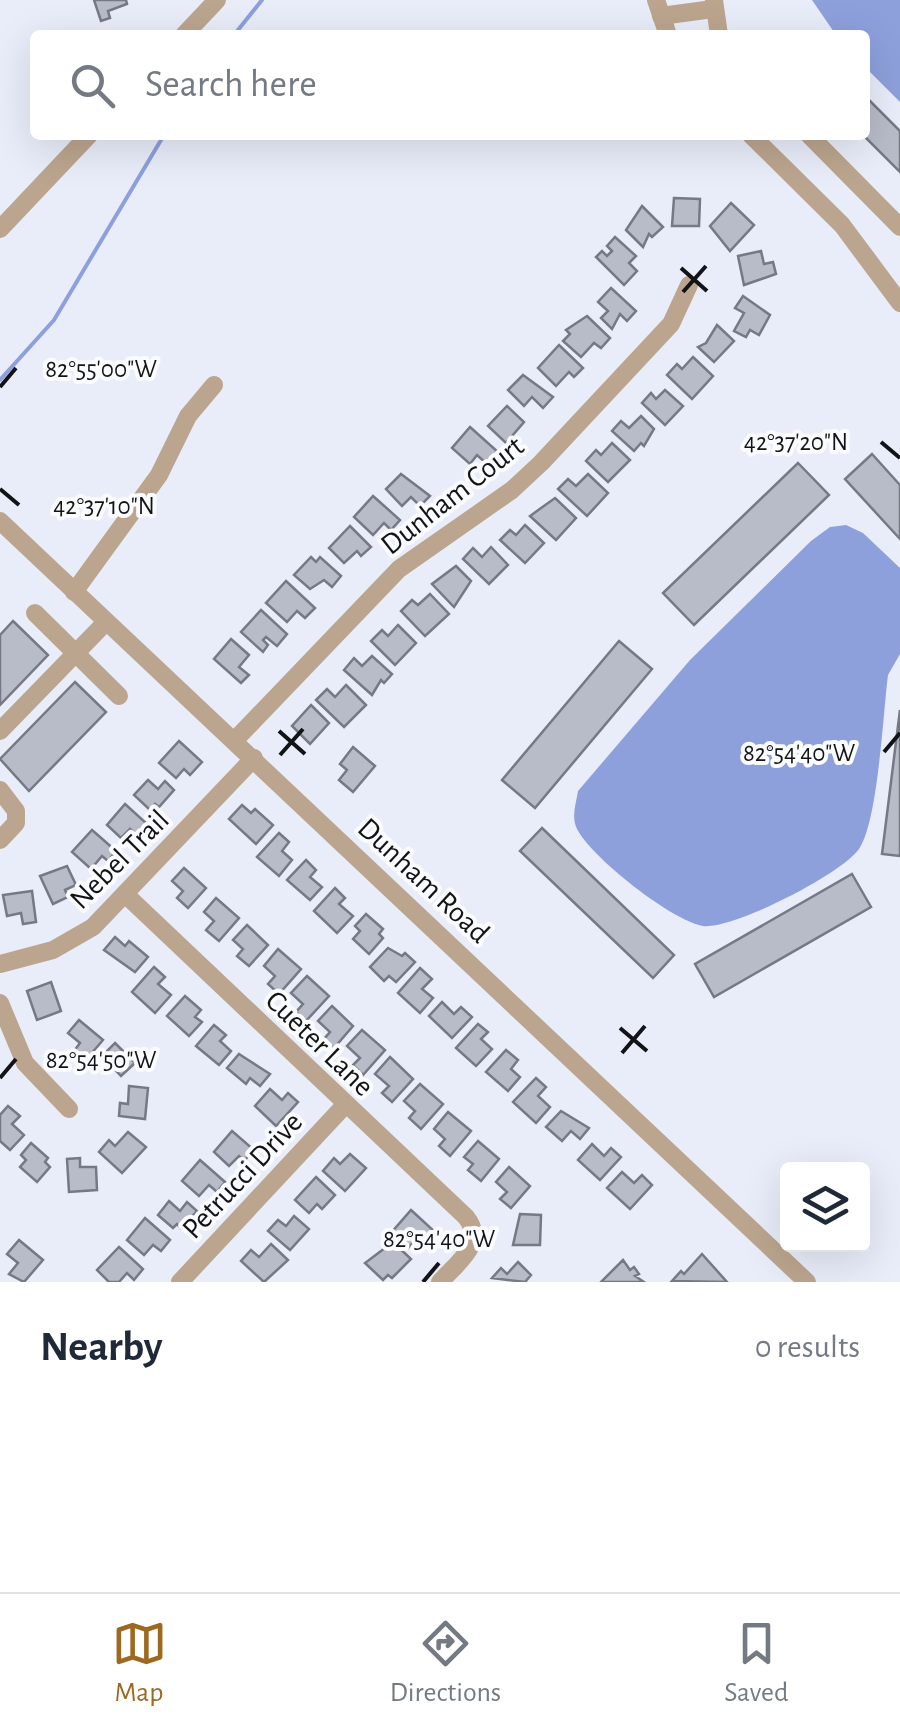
<!DOCTYPE html>
<html lang="en">
<head>
<meta charset="utf-8">
<style>
	body { margin:0; font-family:"Alegreya Sans",sans-serif; background:#f6f6f7; color:#1f2937 }
	.controls { position:absolute; right:30px; bottom:30px; display:grid; overflow:hidden; border-radius:10px; box-shadow:0 10px 40px #0002 }
	.controls button { width:90px; height:90px; display:grid; place-items:center; padding:0; border:0; border-bottom:2px solid #e0e1e3; background:#fff; color:#1f2937; font:50px sans-serif }
	.list { margin:0; padding:0; list-style:none }
	h2 { display:flex; justify-content:space-between; align-items:center; height:130px; margin:0; padding:0 40px; font-size:42px }
	h2 small { font-size:32px; font-weight:400; color:#747a83 }
	.icon { flex:none; width:55px; height:55px; fill:none; stroke:currentColor; stroke-width:2; stroke-linecap:round; stroke-linejoin:round }
	.map { position:relative; flex:none; width:900px; height:1282px; overflow:hidden }
	.search { position:absolute; background:#fff; box-shadow:0 10px 40px #0002; left:30px; right:30px; top:30px; height:110px; display:flex; align-items:center; gap:25px; box-sizing:border-box; padding:0 35px; border-radius:10px; color:#747a83; font-size:38px }
	.sheet { height:310px; background:#fff }
	nav { display:flex; justify-content:space-around; align-items:center; box-sizing:border-box; height:140px; border-top:2px solid #e0e1e3; background:#fff; font-size:28px; color:#747a83 }
	nav a { display:grid; justify-items:center; gap:5px }
	nav .on { color:#9d6820 }
	.map>svg:first-child { display:block }
	.water { fill:#8da0dc }
	.lines { fill:none; stroke-linecap:round; stroke-linejoin:round }
	.stream { stroke:#8da0dc; stroke-width:4 }
	.building { fill:#b8bcc8; stroke:#757984; stroke-width:2.5 }
	.minor { stroke:#bba58e; stroke-width:18 }
	.ticks { fill:none; stroke:#111317; stroke-width:4 }
	.labels { text-anchor:middle; stroke-width:8; stroke-linejoin:round; paint-order:stroke }
	.street-label { font-size:30px; fill:#111317; stroke:#fafbfd }
	.ticks-label { font-size:25px; text-anchor:middle; fill:#111317; stroke:#fafbfd; stroke-width:8; stroke-linejoin:round; paint-order:stroke }
</style>
</head>
<body>
<div class="map">
<svg width="900" height="1282" viewBox="0 0 900 1282">
	<rect width="100%" height="100%" fill="#e9edfa"/>
	<!-- water -->
	<g class="water">
		<polygon points="812,0 900,0 900,102 865,67 865,35 836,35"/>
		<path d="M846 525 863 533 900 568V654L888 675C883 714 878 821 859 849 842 874 732 930 703 926 671 920 592 858 577 829 571 817 576 804 578 791L690 660 811 541 830 527Z"/>
	</g>
	<g class="lines">
		<!-- stream -->
		<g class="stream">
			<polyline points="234,35 262,0"/>
			<polyline points="0,380 54,320 164,135"/>
		</g>
	</g>
	<!-- building -->
	<g class="building">
		<polygon points="94,0 126,0 127,4 108,11 110,18 101,21"/>
		<polygon points="865,96 900,131 900,172 863,135"/>
		<polygon points="674,198 700,199 699,226 672,226"/>
		<polygon points="731,203 754,225 730,251 710,226"/>
		<polygon points="642,206 663,227 652,237 649,234 643,247 626,230"/>
		<polygon points="615,237 636,256 629,263 637,271 624,285 596,257 602,251 607,256 612,251 607,246"/>
		<polygon points="761,251 764,264 773,262 776,274 744,285 738,256"/>
		<polygon points="611,288 636,311 627,321 620,314 612,329 601,318 608,311 598,302"/>
		<polygon points="743,296 770,315 759,335 750,330 746,337 734,331 744,313 735,308"/>
		<polygon points="587,316 610,338 601,348 594,343 581,357 563,341 570,334 566,330"/>
		<polygon points="717,325 734,341 714,362 698,347 706,343"/>
		<polygon points="559,345 583,368 574,377 569,372 556,386 538,368"/>
		<polygon points="693,357 713,376 692,399 667,375 677,364 682,369"/>
		<polygon points="523,375 553,397 543,408 532,397 524,406 508,390"/>
		<polygon points="665,390 683,406 665,425 642,403 651,393 656,399"/>
		<polygon points="507,406 524,422 506,443 488,426"/>
		<polygon points="641,416 654,429 644,446 641,443 634,451 612,431 621,421 629,428"/>
		<polygon points="470,427 498,452 487,464 477,455 470,464 452,448"/>
		<polygon points="612,443 630,460 608,482 586,461 596,450 601,455"/>
		<polygon points="872,454 900,485 900,539 845,479"/>
		<polygon points="798,463 829,495 694,625 663,593"/>
		<polygon points="401,474 430,496 420,506 411,497 402,506 386,489"/>
		<polygon points="588,474 608,493 587,516 558,489 568,479 576,486"/>
		<polygon points="373,496 400,520 391,530 384,523 373,535 354,517"/>
		<polygon points="555,498 576,518 556,540 530,516"/>
		<polygon points="525,525 544,543 525,563 500,540 510,530 516,535"/>
		<polygon points="350,526 371,547 361,556 357,551 344,563 329,548"/>
		<polygon points="491,547 508,565 489,584 463,559 473,548 482,557"/>
		<polygon points="311,557 316,562 320,557 341,576 332,587 324,580 310,589 294,575"/>
		<polygon points="456,566 471,581 454,607 432,584"/>
		<polygon points="286,581 315,608 305,618 297,611 287,622 266,603"/>
		<polygon points="430,594 449,614 425,636 401,611 412,600 418,605"/>
		<polygon points="261,610 287,634 277,646 266,637 263,640 268,645 263,652 241,632"/>
		<polygon points="13,621 48,655 0,705 0,635"/>
		<polygon points="398,625 416,643 395,665 371,641 382,630 388,636"/>
		<polygon points="231,639 249,655 239,667 249,675 241,683 214,659"/>
		<polygon points="619,641 652,669 535,808 502,780"/>
		<polygon points="372,656 392,674 384,683 381,680 372,695 344,670 354,658 362,666"/>
		<polygon points="75,682 106,712 29,791 0,759"/>
		<polygon points="346,685 366,705 344,727 316,700 327,689 335,697"/>
		<polygon points="311,705 329,723 310,744 292,726"/>
		<polygon points="900,710 900,856 882,854"/>
		<polygon points="179,741 202,762 190,775 184,769 176,778 159,763"/>
		<polygon points="353,747 375,766 353,792 339,780 347,770 340,764"/>
		<polygon points="148,780 158,789 165,781 174,790 159,807 155,804 150,810 134,795"/>
		<polygon points="125,804 146,823 136,834 130,829 121,838 107,825"/>
		<polygon points="242,805 251,813 255,809 273,825 256,844 229,819"/>
		<polygon points="542,828 674,955 653,978 520,851"/>
		<polygon points="92,830 116,851 108,861 102,856 91,869 72,852"/>
		<polygon points="279,833 289,842 282,851 292,860 279,876 257,857"/>
		<polygon points="306,860 316,870 310,877 322,887 310,900 287,880"/>
		<polygon points="67,866 76,885 65,890 68,897 53,904 40,876"/>
		<polygon points="184,868 206,888 188,908 177,898 183,891 172,881"/>
		<polygon points="852,874 871,907 714,997 695,964"/>
		<polygon points="335,888 345,898 339,904 353,916 337,933 314,911"/>
		<polygon points="32,891 36,922 23,924 21,913 7,916 3,895"/>
		<polygon points="216,898 239,918 219,941 206,930 214,921 204,912"/>
		<polygon points="366,914 383,929 379,934 383,938 369,954 353,939 360,931 355,926"/>
		<polygon points="247,925 268,945 249,966 237,956 243,949 233,940"/>
		<polygon points="115,937 125,946 129,941 148,957 135,972 104,950"/>
		<polygon points="388,948 402,956 405,953 415,962 396,982 389,976 384,981 370,967"/>
		<polygon points="278,949 301,969 279,994 268,984 275,976 264,966"/>
		<polygon points="154,967 165,977 158,984 171,995 155,1013 132,992"/>
		<polygon points="420,968 432,979 422,989 433,998 420,1013 398,993"/>
		<polygon points="307,976 329,996 306,1021 296,1012 303,1004 291,993"/>
		<polygon points="51,982 61,1011 37,1020 27,991"/>
		<polygon points="185,996 201,1010 195,1017 202,1022 189,1036 167,1016"/>
		<polygon points="442,1002 454,1014 461,1007 472,1017 452,1038 429,1016"/>
		<polygon points="332,1006 353,1026 334,1048 324,1039 330,1032 318,1021"/>
		<polygon points="79,1020 103,1040 85,1061 74,1051 80,1043 68,1033"/>
		<polygon points="478,1024 488,1032 481,1039 492,1049 476,1066 456,1048"/>
		<polygon points="214,1025 226,1035 220,1041 231,1051 219,1065 196,1046"/>
		<polygon points="362,1030 385,1050 363,1075 353,1065 360,1058 347,1046"/>
		<polygon points="115,1043 135,1063 121,1076 102,1056"/>
		<polygon points="506,1050 518,1060 511,1069 520,1077 508,1091 486,1072"/>
		<polygon points="239,1054 270,1074 260,1086 250,1078 246,1084 227,1068"/>
		<polygon points="390,1057 413,1079 392,1102 382,1093 389,1086 375,1074"/>
		<polygon points="536,1078 546,1087 538,1096 550,1107 536,1123 513,1102"/>
		<polygon points="420,1084 443,1104 421,1129 409,1118 415,1111 404,1101"/>
		<polygon points="129,1086 148,1088 145,1119 119,1116 120,1103 128,1104"/>
		<polygon points="270,1089 282,1100 288,1093 298,1102 276,1126 255,1106"/>
		<polygon points="8,1106 20,1116 12,1124 24,1135 10,1150 0,1141 0,1115"/>
		<polygon points="561,1111 589,1128 580,1139 571,1131 562,1141 546,1127"/>
		<polygon points="448,1112 471,1131 450,1156 439,1146 445,1139 434,1129"/>
		<polygon points="232,1131 254,1150 244,1161 239,1156 229,1166 214,1152"/>
		<polygon points="128,1132 146,1147 122,1173 99,1152 109,1140 115,1146"/>
		<polygon points="478,1141 499,1159 481,1181 468,1170 473,1164 464,1157"/>
		<polygon points="31,1143 48,1158 45,1162 50,1167 37,1182 20,1167 26,1160 21,1155"/>
		<polygon points="592,1144 604,1156 611,1148 621,1157 600,1180 578,1160"/>
		<polygon points="350,1154 366,1168 345,1191 323,1171 334,1158 340,1164"/>
		<polygon points="80,1158 80,1167 96,1167 97,1190 69,1192 67,1159"/>
		<polygon points="200,1160 225,1182 217,1192 209,1185 199,1196 182,1181"/>
		<polygon points="509,1167 530,1186 511,1208 500,1199 507,1192 496,1182"/>
		<polygon points="622,1172 634,1183 642,1175 652,1185 630,1209 607,1188"/>
		<polygon points="316,1177 335,1195 322,1209 317,1204 309,1213 295,1200"/>
		<polygon points="169,1201 180,1211 187,1202 197,1211 181,1228 177,1224 173,1228 158,1215"/>
		<polygon points="411,1210 435,1232 426,1242 419,1236 408,1248 391,1233"/>
		<polygon points="520,1214 541,1215 540,1245 513,1245"/>
		<polygon points="294,1216 309,1229 290,1250 268,1231 278,1220 286,1226"/>
		<polygon points="145,1218 170,1240 161,1251 153,1245 144,1255 127,1240"/>
		<polygon points="19,1240 43,1260 24,1282 9,1274 18,1263 7,1254"/>
		<polygon points="393,1242 411,1259 392,1278 388,1275 383,1280 365,1263"/>
		<polygon points="271,1244 288,1260 264,1282 241,1261 251,1250 259,1257"/>
		<polygon points="119,1247 143,1269 134,1280 127,1273 119,1282 109,1282 97,1270"/>
		<polygon points="702,1254 727,1282 672,1281 681,1271 684,1274"/>
		<polygon points="623,1260 630,1270 634,1267 639,1274 635,1276 644,1282 601,1282"/>
		<polygon points="518,1262 531,1275 525,1282 492,1278 501,1268 507,1274"/>
	</g>
	<g class="lines">
		<!-- minor -->
		<g class="minor">
			<polyline points="656,0 668,35"/>
			<polyline points="714,0 719,35"/>
			<polyline points="661,16 713,9"/>
			<polyline points="184,35 217,0"/>
			<polyline points="751,135 842,225 900,303"/>
			<polyline points="809,135 900,227"/>
			<polyline points="0,229 89,135"/>
			<polyline points="0,521 807,1282"/>
			<polyline points="74,592 159,475 188,416 214,385"/>
			<polyline points="35,613 119,696"/>
			<polyline points="0,731 106,622"/>
			<polyline points="235,740 399,569 512,490 541,463 671,324 689,285"/>
			<polyline points="0,790 16,811 16,823 0,840"/>
			<path d="M126 895 466 1217C487 1243 457 1263 440 1282"/>
			<polyline points="0,964 53,950 93,927 254,758"/>
			<polyline points="0,1003 25,1063 69,1109"/>
			<polyline points="180,1282 345,1105"/>
		</g>
	</g>
	<!-- ticks -->
	<path class="ticks" d="M681 268 707 291M683 292 706 266M0 387 16 368M881 442 900 458M0 489 19 505M279 731 305 754M884 752 900 733M280 755 303 729M620 1028 647 1051M622 1053 645 1026M0 1078 16 1059M423 1282 439 1263"/>
	<g class="labels">
		<!-- street labels -->
		<g class="street-label">
			<text transform="translate(452 495) rotate(-38)" y="10">Dunham Court</text>
			<text transform="translate(119 859) rotate(-45)" y="10">Nebel Trail</text>
			<text transform="translate(424 880) rotate(43)" y="10">Dunham Road</text>
			<text transform="translate(320 1043) rotate(44)" y="10">Cueter Lane</text>
			<text transform="translate(242 1175) rotate(-47)" y="10">Petrucci Drive</text>
		</g>
	</g>
	<g class="ticks-label">
		<text x="101" y="377">82°55'00"W</text>
		<text x="796" y="450">42°37'20"N</text>
		<text x="104" y="514">42°37'10"N</text>
		<text x="799" y="761">82°54'40"W</text>
		<text x="101" y="1068">82°54'50"W</text>
		<text x="439" y="1247">82°54'40"W</text>
	</g>
</svg>
<div class="controls">
<button><svg class="icon" aria-label="layers" viewBox="0 0 24 24"><path d="M12 4l9 5-9 5-9-5zM3 14l9 5 9-5"/></svg></button>
</div>
<div class="search"><svg class="icon" aria-label="search" viewBox="0 0 24 24"><circle cx="10" cy="10" r="6"/><path d="M15 15l6 6"/></svg>Search here</div>
</div>
<section class="sheet">
<h2>Nearby<small>0 results</small></h2>
<ul class="list">
</ul>
</section>
<nav>
<a class="on"><svg class="icon" aria-label="map" viewBox="0 0 24 24"><path d="M3 6l6-2 6 2 6-2v14l-6 2-6-2-6 2zM9 4v14M15 6v14"/></svg>Map</a>
<a><svg class="icon" aria-label="directions" viewBox="0 0 24 24"><path d="M12 3l9 9-9 9-9-9zM9 14v-3h6M13 9l2 2-2 2"/></svg>Directions</a>
<a><svg class="icon" aria-label="saved" viewBox="0 0 24 24"><path d="M7 4h10v16l-5-4-5 4z"/></svg>Saved</a>
</nav>
</body>
</html>
